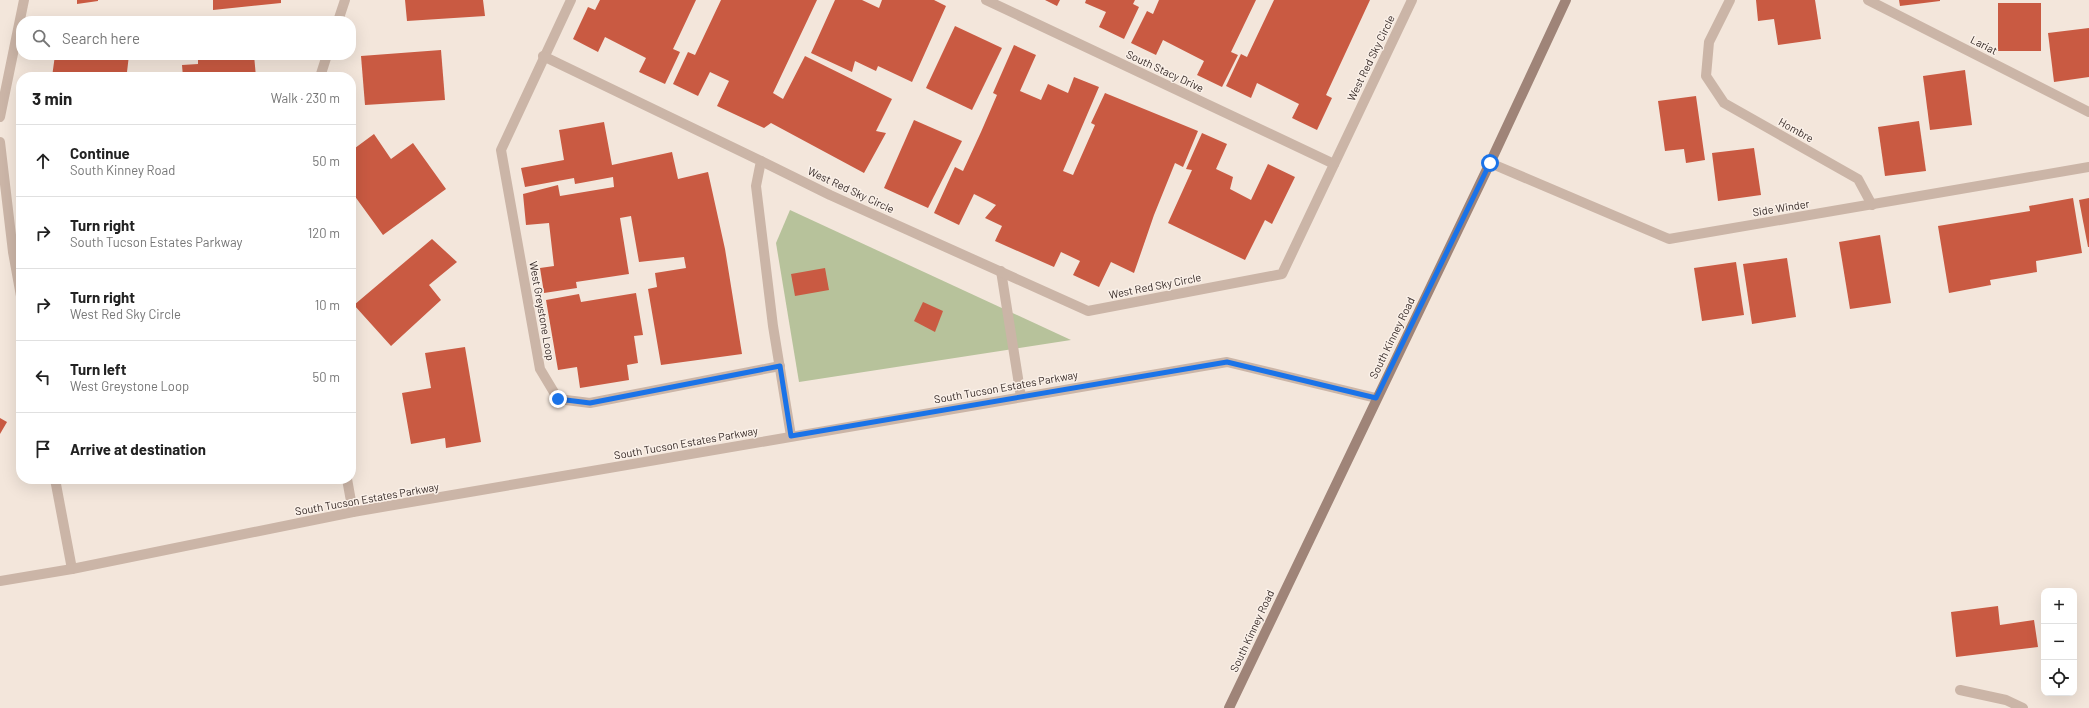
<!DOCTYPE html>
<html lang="en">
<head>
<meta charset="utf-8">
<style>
	body { margin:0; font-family:Barlow,sans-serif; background:#f6f6f6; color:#222 }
	.controls { position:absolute; right:12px; bottom:12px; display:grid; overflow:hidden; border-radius:8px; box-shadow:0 4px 16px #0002 }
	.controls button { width:36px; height:36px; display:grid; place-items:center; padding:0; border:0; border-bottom:1px solid #e0e0e0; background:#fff; color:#222; font:20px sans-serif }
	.stop { position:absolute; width:12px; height:12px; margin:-9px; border:3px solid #1a73e8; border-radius:50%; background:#fff }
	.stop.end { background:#1a73e8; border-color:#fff; box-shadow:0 1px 4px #0008 }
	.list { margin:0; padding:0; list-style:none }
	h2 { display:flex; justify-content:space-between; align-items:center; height:52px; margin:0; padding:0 16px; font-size:17px }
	h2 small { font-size:13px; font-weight:400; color:#767676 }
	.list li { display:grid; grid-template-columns:26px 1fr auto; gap:12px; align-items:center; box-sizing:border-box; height:72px; padding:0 16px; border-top:1px solid #e0e0e0 }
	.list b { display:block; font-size:15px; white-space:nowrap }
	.list p { margin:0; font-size:13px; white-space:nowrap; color:#767676 }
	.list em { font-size:13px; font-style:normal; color:#767676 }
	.icon { flex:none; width:22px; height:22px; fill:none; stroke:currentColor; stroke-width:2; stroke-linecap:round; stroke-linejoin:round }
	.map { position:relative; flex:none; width:2089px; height:708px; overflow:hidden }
	.search { position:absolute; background:#fff; box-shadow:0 4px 16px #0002; left:16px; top:16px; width:340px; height:44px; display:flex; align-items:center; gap:10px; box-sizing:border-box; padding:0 14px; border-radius:16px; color:#767676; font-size:15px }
	.panel { position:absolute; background:#fff; box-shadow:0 4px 16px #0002; left:16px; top:72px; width:340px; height:412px; border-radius:16px }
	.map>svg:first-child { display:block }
	.green { fill:#b7c29b }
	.building { fill:#c95a42 }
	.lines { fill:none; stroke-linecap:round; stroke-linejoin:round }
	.service { stroke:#cbb5a7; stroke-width:10 }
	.minor { stroke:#cbb5a7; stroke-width:10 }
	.secondary { stroke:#9f8478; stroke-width:10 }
	.route { stroke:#1a73e8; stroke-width:5 }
	.labels { text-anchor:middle; stroke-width:3; stroke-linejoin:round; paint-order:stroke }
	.street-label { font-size:11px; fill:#372b28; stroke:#faf0e8 }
</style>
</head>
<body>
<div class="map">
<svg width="2089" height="708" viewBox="0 0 2089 708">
	<rect width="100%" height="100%" fill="#f3e6db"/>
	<!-- green -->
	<polygon class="green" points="790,210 1071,340 799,382 776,243"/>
	<!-- building -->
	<g class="building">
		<polygon points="77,0 98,0 98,1 77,4"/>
		<polygon points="213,0 281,0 281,3 213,10"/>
		<polygon points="405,0 483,0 485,16 407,21"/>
		<polygon points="600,0 696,0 673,49 680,52 665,84 639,72 646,58 605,37 598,52 573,39 588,7 595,10"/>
		<polygon points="721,0 817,0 773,93 783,99 805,56 892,99 876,131 886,133 864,173 771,123 764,128 717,106 729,81 710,72 698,96 673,84 688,52 695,55"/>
		<polygon points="835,0 862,0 879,8 882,0 934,0 946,6 912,82 878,66 876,71 855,61 852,72 811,53"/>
		<polygon points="1045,0 1060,0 1057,6"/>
		<polygon points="1086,0 1135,0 1133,4 1139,7 1124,39 1099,27 1106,12 1085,3"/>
		<polygon points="1159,0 1256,0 1231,52 1238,55 1222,87 1197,75 1204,61 1163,40 1156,55 1131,43 1147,11 1153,14"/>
		<polygon points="1274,0 1370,0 1326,95 1332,98 1317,130 1292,118 1299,104 1257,83 1251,98 1226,86 1241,54 1247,57"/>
		<polygon points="1756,0 1815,0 1821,39 1778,45 1774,19 1758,21"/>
		<polygon points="1899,0 1940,0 1940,1 1900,6"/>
		<rect x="1998" y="3" width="43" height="48"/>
		<polygon points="955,26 1002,48 972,110 926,88"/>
		<polygon points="2089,28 2089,77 2054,82 2048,33"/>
		<polygon points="1014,45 1036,55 1020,91 1041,100 1048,84 1068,93 1074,77 1099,87 1063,171 1073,175 1095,125 1091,123 1105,93 1198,131 1183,167 1175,163 1154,215 1134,273 1111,262 1099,287 1073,275 1080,261 1061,252 1054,267 995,241 1002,226 985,218 996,205 974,194 959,225 934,213 955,167 963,171 981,132 997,95 993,93"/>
		<polygon points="441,50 445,100 365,105 361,56"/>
		<polygon points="55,55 129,55 127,72 151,75 150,77 52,77"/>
		<polygon points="198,55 254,55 256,77 183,77 182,65 198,64"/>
		<polygon points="1965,70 1972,125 1930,130 1923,76"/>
		<polygon points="1696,96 1705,160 1686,163 1684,149 1665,151 1658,101"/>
		<polygon points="914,120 962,141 928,208 884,188"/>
		<polygon points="1919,121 1926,171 1885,176 1878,127"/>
		<polygon points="604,122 612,165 672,152 678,179 708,172 725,249 742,354 661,365 648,289 657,287 655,273 686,268 684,257 639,262 631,216 620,218 629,274 576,282 577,288 544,293 540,268 554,266 549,223 526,225 523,194 558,185 560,196 614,187 613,177 575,184 574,178 525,187 521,168 564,160 559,130"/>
		<polygon points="1202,133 1227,144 1216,169 1233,177 1230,189 1251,200 1268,164 1295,177 1272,224 1265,220 1245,260 1168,223 1192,170 1186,169"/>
		<polygon points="374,134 391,159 413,143 446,189 383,235 351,191 351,181 356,178 351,170 351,151"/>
		<polygon points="1754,148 1761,195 1718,201 1712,153"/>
		<polygon points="2073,198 2082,253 2036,261 2037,272 1990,280 1991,285 1949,293 1938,226 2030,211 2029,206"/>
		<polygon points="2089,198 2089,247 2088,247 2079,200"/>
		<polygon points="1880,235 1891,303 1850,309 1839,242"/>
		<polygon points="432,239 457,262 429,285 441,300 391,346 354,305"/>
		<polygon points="1787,258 1796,317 1752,324 1743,264"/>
		<polygon points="1736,262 1744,315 1702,321 1694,268"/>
		<polygon points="825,268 829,290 795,296 791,274"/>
		<polygon points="636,293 643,335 634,336 638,363 627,365 629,380 580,388 577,367 558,370 546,300 579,294 581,302"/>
		<polygon points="923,302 943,311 935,332 914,321"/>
		<polygon points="465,347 481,442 446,448 445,438 411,444 402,393 431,388 425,353"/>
		<polygon points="0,418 7,422 0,434"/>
		<polygon points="1998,606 2000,625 2034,620 2038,647 1956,657 1951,612"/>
	</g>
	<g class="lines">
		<!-- service -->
		<g class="service">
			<polyline points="1001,271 1021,397"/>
			<polyline points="1960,690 2006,700 2023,708"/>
		</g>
		<!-- minor -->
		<g class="minor">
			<polyline points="571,0 501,150 540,369 558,399 590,403 780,366"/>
			<polyline points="986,0 1334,164"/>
			<polyline points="1730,0 1709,42 1706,76 1724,103 1858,179 1872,205"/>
			<polyline points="1868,0 2089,112"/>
			<polyline points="338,21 345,0"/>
			<polyline points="543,56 761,161 756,186 773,326 791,436"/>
			<polyline points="320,77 327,55"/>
			<polyline points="0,117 24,0"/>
			<polyline points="0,142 13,252 21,296"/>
			<polyline points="761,161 830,195 1088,311 1282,274 1412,0"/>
			<polyline points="1490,163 1669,239 2089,167"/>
			<polyline points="55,479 72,569"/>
			<polyline points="347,479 353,512"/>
			<polyline points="0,581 72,569 353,512 1227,362 1376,398"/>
		</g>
		<!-- secondary -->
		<polyline class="secondary" points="1229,708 1490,163 1566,0"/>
	</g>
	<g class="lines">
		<!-- route -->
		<polyline class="route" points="558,399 590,403 780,366 791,436 1227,362 1376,398 1490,163"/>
	</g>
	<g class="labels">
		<!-- street labels -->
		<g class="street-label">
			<text transform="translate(1984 45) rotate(27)" y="4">Lariat</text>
			<text transform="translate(1371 58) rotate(-64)" y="4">West Red Sky Circle</text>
			<text transform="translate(1165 71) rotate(25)" y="4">South Stacy Drive</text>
			<text transform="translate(1796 130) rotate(29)" y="4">Hombre</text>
			<text transform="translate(851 190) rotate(25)" y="4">West Red Sky Circle</text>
			<text transform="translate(1781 208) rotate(-9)" y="4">Side Winder</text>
			<text transform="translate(1155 286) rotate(-11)" y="4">West Red Sky Circle</text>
			<text transform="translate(542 311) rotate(80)" y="4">West Greystone Loop</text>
			<text transform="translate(1392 338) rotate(-64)" y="4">South Kinney Road</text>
			<text transform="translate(1006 387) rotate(-10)" y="4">South Tucson Estates Parkway</text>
			<text transform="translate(686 443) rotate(-10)" y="4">South Tucson Estates Parkway</text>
			<text transform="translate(367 499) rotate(-10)" y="4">South Tucson Estates Parkway</text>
			<text transform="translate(1252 631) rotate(-65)" y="4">South Kinney Road</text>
		</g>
	</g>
</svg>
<div class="controls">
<button>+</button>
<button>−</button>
<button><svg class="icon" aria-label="locate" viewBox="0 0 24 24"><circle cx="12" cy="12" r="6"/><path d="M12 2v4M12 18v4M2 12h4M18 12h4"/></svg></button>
</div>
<div class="stop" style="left:1490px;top:163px"></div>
<div class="stop end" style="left:558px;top:399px"></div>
<div class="search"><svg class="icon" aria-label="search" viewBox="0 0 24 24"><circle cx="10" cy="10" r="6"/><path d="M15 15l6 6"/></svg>Search here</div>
<section class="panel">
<h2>3 min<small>Walk · 230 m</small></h2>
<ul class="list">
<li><svg class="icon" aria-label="ahead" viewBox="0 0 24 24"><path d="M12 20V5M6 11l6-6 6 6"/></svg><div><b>Continue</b><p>South Kinney Road</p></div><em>50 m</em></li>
<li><svg class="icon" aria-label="right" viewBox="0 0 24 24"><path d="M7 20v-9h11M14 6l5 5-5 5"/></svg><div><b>Turn right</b><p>South Tucson Estates Parkway</p></div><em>120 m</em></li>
<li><svg class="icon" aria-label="right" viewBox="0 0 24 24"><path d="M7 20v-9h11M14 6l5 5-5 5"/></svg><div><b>Turn right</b><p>West Red Sky Circle</p></div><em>10 m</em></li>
<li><svg class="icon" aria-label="left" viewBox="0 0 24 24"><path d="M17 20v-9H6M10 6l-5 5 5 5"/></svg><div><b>Turn left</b><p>West Greystone Loop</p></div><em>50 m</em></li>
<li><svg class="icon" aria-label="arrive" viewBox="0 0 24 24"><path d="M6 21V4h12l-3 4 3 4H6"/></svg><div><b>Arrive at destination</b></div></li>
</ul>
</section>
</div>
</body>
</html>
